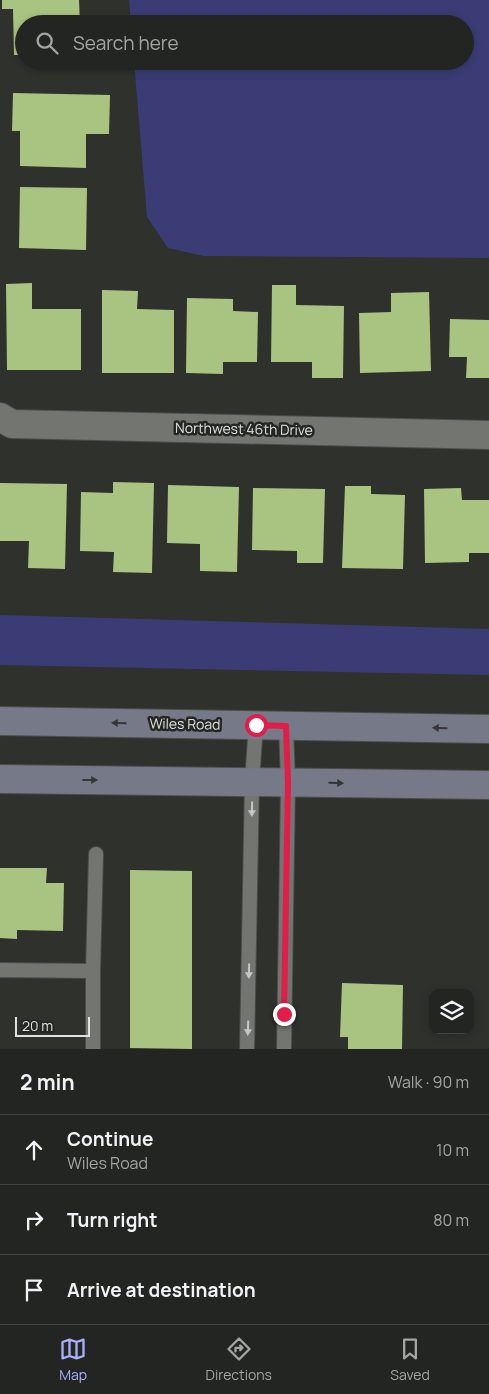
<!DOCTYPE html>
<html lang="en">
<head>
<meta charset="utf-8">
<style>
	body { margin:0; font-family:Manrope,sans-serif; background:#2f312f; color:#f1f3f6 }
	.controls { position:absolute; right:15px; bottom:15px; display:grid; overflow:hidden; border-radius:10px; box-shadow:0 2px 8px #0003 }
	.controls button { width:45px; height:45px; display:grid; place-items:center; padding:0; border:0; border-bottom:1px solid #404240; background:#232522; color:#f1f3f6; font:25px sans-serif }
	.scale { position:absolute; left:15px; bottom:12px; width:75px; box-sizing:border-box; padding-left:5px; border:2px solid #e1e2e0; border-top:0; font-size:14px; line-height:18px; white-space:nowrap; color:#e1e2e0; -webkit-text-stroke:4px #252723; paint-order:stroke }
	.stop { position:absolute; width:15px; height:15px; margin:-11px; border:4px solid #e11d48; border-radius:50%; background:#fff }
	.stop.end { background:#e11d48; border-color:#fff; box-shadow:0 1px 5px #0008 }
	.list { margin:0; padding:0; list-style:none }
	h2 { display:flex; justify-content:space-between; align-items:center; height:65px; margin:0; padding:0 20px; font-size:21px }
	h2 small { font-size:16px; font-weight:400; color:#a3a5a5 }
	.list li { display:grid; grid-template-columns:32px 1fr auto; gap:15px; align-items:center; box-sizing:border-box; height:70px; padding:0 20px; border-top:1px solid #404240 }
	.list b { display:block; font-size:19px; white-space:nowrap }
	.list p { margin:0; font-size:16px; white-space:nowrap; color:#a3a5a5 }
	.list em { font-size:16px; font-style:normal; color:#a3a5a5 }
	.icon { flex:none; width:28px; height:28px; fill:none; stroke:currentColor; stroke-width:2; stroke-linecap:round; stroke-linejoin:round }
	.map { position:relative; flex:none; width:489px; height:1049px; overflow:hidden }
	.search { position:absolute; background:#232522; box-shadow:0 2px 8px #0003; left:15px; right:15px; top:15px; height:55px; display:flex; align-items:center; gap:12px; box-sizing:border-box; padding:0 18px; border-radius:28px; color:#a3a5a5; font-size:19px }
	.sheet { height:275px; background:#232522 }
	nav { display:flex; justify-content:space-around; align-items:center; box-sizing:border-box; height:70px; border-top:1px solid #404240; background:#232522; font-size:14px; color:#a3a5a5 }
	nav a { display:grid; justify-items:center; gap:2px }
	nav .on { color:#a9b0fc }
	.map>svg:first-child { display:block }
	.water { fill:#3b3c75 }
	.building { fill:#a9c480 }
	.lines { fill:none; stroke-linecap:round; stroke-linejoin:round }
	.lane-casing { stroke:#4c4d4a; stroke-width:16 }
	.street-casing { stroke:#4c4d4a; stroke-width:30 }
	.secondary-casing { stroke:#4c4d4a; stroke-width:30 }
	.lane { stroke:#737571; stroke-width:14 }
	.street { stroke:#737571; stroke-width:28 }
	.secondary { stroke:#767988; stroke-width:28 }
	.oneway { fill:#353737 }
	.oneway2 { fill:#c6c7c4 }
	.route { stroke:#e11d48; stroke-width:6 }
	.labels { text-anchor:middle; stroke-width:5; stroke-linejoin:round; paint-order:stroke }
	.street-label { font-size:14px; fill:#e1e2e0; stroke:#252723 }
</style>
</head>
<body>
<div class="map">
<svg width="489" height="1049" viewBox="0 0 489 1049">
	<rect width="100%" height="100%" fill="#2f312d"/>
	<!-- water -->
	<g class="water">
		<polygon points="129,0 489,0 489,258 204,256 168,248 147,217 134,61 465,61 465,24 131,24"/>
		<polygon points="0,615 489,629 489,675 0,665"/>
	</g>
	<!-- building -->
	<g class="building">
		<polygon points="2,0 79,0 80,24 24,24 24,55 14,55 13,9 2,9"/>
		<polygon points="13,93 110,95 109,134 86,134 86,168 20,166 20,131 12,131"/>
		<polygon points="20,187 87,188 86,250 19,248"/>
		<polygon points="32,283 32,309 81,309 81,370 7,370 6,284"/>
		<polygon points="272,285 296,285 296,305 344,306 343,378 312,378 312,362 271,362"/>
		<polygon points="102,290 138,291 137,309 174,310 174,373 102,373"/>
		<polygon points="429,292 431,371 360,373 359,313 391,312 391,293"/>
		<polygon points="187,298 233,299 233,311 258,312 257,362 223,362 223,374 186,373"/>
		<polygon points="450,319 489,320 489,378 466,378 467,357 449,357"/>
		<polygon points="113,482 154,483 152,573 113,572 114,552 80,551 81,492 113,493"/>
		<polygon points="0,483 67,484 65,569 28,568 29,541 0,541"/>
		<polygon points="168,485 239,487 237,572 200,571 200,544 167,543"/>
		<polygon points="345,486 371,486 371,494 405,495 403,569 342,568"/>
		<polygon points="253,488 325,489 323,563 297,563 297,551 252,550"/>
		<polygon points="461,488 462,500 489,500 489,553 469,553 469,562 425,563 424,489"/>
		<polygon points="0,868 47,868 46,883 64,883 63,931 17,930 17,939 0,938"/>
		<polygon points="130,870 192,871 192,1049 130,1048"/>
		<polygon points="342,983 403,985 402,1049 348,1049 348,1037 340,1037"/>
	</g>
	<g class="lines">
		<!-- lane casing -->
		<g class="lane-casing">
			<g id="lane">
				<polyline points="0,970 93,971 93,1049"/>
				<polyline points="93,971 96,854"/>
				<polyline points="247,1049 252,781 256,725"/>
				<polyline points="284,1049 288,782 286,726"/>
			</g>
		</g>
		<!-- street casing -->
		<g class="street-casing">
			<polyline id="street" points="0,417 12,424 489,435"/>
		</g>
		<!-- secondary casing -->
		<g class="secondary-casing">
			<g id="secondary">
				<polyline points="0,721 489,729"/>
				<polyline points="0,779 489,785"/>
			</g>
		</g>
		<!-- lane -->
		<use href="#lane" class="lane"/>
		<!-- street -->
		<use href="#street" class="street"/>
		<!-- secondary -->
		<use href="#secondary" class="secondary"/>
	</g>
	<!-- one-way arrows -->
	<defs><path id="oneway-solid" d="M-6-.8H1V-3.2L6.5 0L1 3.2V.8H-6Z" transform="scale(1.25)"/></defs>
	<g class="oneway">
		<use href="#oneway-solid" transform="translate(119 723) rotate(-179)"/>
		<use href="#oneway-solid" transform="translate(440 728) rotate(-179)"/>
		<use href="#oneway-solid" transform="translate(90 780)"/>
		<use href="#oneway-solid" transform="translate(336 783) rotate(1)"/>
	</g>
	<g class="oneway2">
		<use href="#oneway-solid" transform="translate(252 809) rotate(91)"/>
		<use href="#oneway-solid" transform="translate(249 971) rotate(91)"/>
		<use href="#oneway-solid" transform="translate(248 1028) rotate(92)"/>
	</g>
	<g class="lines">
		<!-- route -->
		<polyline class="route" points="256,725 286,726 288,782 284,1014"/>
	</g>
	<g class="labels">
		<!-- street labels -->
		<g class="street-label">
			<text transform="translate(244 429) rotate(1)" y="5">Northwest 46th Drive</text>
			<text transform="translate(185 724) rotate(1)" y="5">Wiles Road</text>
		</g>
	</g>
</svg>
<div class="controls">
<button><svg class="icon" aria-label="layers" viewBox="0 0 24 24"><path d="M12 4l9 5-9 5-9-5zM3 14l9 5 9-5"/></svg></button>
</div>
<div class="scale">20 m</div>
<div class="stop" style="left:256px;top:725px"></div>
<div class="stop end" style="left:284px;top:1014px"></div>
<div class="search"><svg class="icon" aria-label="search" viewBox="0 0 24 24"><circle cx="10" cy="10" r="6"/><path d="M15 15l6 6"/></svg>Search here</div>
</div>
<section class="sheet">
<h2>2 min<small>Walk · 90 m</small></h2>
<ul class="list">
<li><svg class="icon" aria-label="ahead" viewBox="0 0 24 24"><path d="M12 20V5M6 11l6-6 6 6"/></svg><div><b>Continue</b><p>Wiles Road</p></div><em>10 m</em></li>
<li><svg class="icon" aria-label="right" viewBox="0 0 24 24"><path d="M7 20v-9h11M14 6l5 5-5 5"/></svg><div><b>Turn right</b></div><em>80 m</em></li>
<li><svg class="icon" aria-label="arrive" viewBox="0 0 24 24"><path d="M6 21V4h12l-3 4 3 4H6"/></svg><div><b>Arrive at destination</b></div></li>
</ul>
</section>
<nav>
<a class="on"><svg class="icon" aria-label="map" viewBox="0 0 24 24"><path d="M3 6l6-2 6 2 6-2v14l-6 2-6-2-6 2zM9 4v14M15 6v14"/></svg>Map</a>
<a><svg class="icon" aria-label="directions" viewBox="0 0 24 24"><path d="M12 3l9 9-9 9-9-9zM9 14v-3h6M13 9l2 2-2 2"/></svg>Directions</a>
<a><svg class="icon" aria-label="saved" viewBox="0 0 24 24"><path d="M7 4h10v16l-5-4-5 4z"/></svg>Saved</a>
</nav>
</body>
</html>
